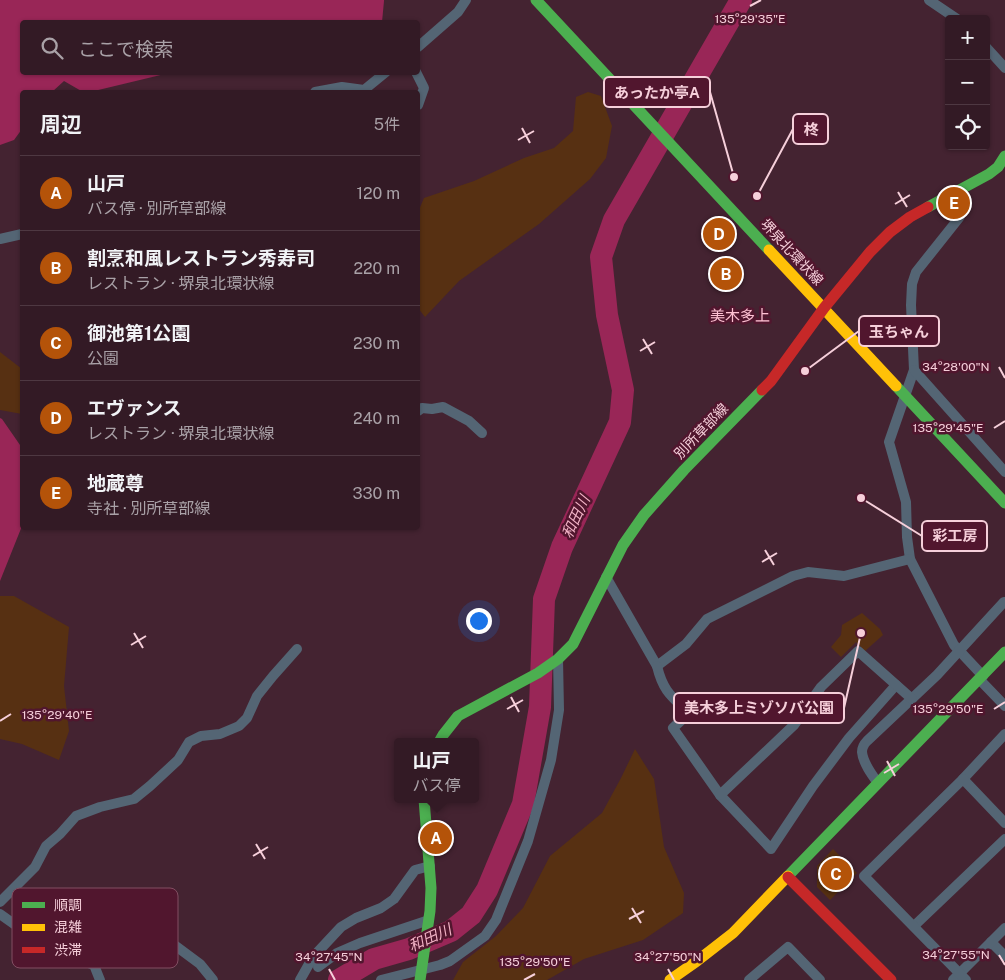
<!DOCTYPE html>
<html lang="ja">
<head>
<meta charset="utf-8">
<style>
	body { margin:0; font-family:"Public Sans","Noto Sans JP",sans-serif; background:#3b232d; color:#f1f3f6 }
	.controls { position:absolute; right:15px; top:15px; display:grid; overflow:hidden; border-radius:5px; box-shadow:0 1px 4px #0004 }
	.controls button { width:45px; height:45px; display:grid; place-items:center; padding:0; border:0; border-bottom:1px solid #4e3842; background:#331a25; color:#f1f3f6; font:25px sans-serif }
	.you { position:absolute; left:478px; top:620px; width:18px; height:18px; margin:-12px; border:4px solid #fff; border-radius:50%; background:#1a73e8; box-shadow:0 0 0 8px #1a73e833 }
	.badge { display:grid; place-items:center; width:32px; height:32px; border-radius:50%; background:#b45309; color:#fff; font-size:16px; font-weight:700 }
	.pin { position:absolute; translate:-50% -50%; border:2px solid #fff; box-shadow:0 1px 5px #0006 }
	.popup { position:absolute; left:394px; top:738px; width:85px; height:65px; box-sizing:border-box; display:grid; place-content:center; border-radius:5px; background:#331a25; filter:drop-shadow(0 1px 4px #0005); font-size:16px; white-space:nowrap; color:#a9a1a7 }
	.popup b { font-size:19px; color:#f1f3f6 }
	.popup::after { content:''; position:absolute; left:50%; top:100%; margin-left:-10px; border:10px solid transparent; border-top-color:#331a25 }
	.list { margin:0; padding:0; list-style:none }
	h2 { display:flex; justify-content:space-between; align-items:center; height:65px; margin:0; padding:0 20px; font-size:21px }
	h2 small { font-size:16px; font-weight:400; color:#a9a1a7 }
	.list li { display:grid; grid-template-columns:32px 1fr auto; gap:15px; align-items:center; box-sizing:border-box; height:75px; padding:0 20px; border-top:1px solid #4e3842 }
	.list b { display:block; font-size:19px; white-space:nowrap }
	.list p { margin:0; font-size:16px; white-space:nowrap; color:#a9a1a7 }
	.list em { font-size:16px; font-style:normal; color:#a9a1a7 }
	.icon { flex:none; width:28px; height:28px; fill:none; stroke:currentColor; stroke-width:2; stroke-linecap:round; stroke-linejoin:round }
	.map { position:relative; flex:none; width:1005px; height:980px; overflow:hidden }
	.search { position:absolute; background:#331a25; box-shadow:0 1px 4px #0004; left:20px; top:20px; width:400px; height:55px; display:flex; align-items:center; gap:12px; box-sizing:border-box; padding:0 18px; border-radius:5px; color:#a9a1a7; font-size:19px }
	.panel { position:absolute; background:#331a25; box-shadow:0 1px 4px #0004; left:20px; top:90px; width:400px; height:440px; border-radius:5px }
	.map>svg:first-child { display:block }
	.green { fill:#573012 }
	.water { fill:#992657 }
	.lines { fill:none; stroke-linecap:round; stroke-linejoin:round }
	.river { stroke:#992657; stroke-width:22 }
	.street { stroke:#546574; stroke-width:10 }
	.fast { stroke:#4caf50; stroke-width:11 }
	.slow { stroke:#ffc107; stroke-width:11 }
	.jam { stroke:#c62828; stroke-width:11 }
	.ticks { fill:none; stroke:#f6cfda; stroke-width:2 }
	.labels { text-anchor:middle; stroke-width:5; stroke-linejoin:round; paint-order:stroke }
	.street-label { font-size:14px; fill:#f6cfda; stroke:#51162e }
	.neighbourhood-label { font-size:15px; fill:#fec1d3; stroke:#51162e }
	.water-label { font-size:15px; font-style:italic; fill:#f2b3c6; stroke:#51162e }
	.key { fill:#51162e; stroke:#824e62; stroke-width:1 }
	.key-label { font-size:14px; fill:#f6cfda }
	.ticks-label { font-size:12px; text-anchor:middle; fill:#f6cfda; stroke:#51162e; stroke-width:5; stroke-linejoin:round; paint-order:stroke }
	.leader { fill:none; stroke:#f6cfda; stroke-width:2 }
	.callout-dot { fill:#f6cfda; stroke:#51162e; stroke-width:2 }
	.callout { fill:#51162e; stroke:#f6cfda; stroke-width:2 }
	.callout-label { font-size:15px; text-anchor:middle; font-weight:bold; fill:#f6cfda }
</style>
</head>
<body>
<div class="map">
<svg width="1005" height="980" viewBox="0 0 1005 980">
	<rect width="100%" height="100%" fill="#442331"/>
	<!-- green -->
	<g class="green">
		<polygon points="588,92 601,96 612,126 606,158 590,179 539,224 459,281 425,317 418,308 418,212 424,198 474,181 524,158 554,148 573,131 576,97"/>
		<polygon points="0,352 22,369 22,414 0,410"/>
		<polygon points="0,596 14,596 69,627 64,686 69,731 59,760 22,744 0,739"/>
		<polygon points="862,613 880,629 883,635 865,651 856,642 841,657 831,647 841,635 842,625"/>
		<polygon points="635,749 654,779 664,847 684,893 683,913 643,940 584,959 547,980 453,980 463,962 496,936 523,908 550,856 602,813 621,778"/>
		<polygon points="833,849 857,873 830,900 817,887 817,866"/>
	</g>
	<!-- water -->
	<g class="water">
		<polygon points="0,0 384,0 384,1 382,22 22,22 22,72 169,73 90,92 83,92 64,81 52,92 22,92 22,129 14,140 0,145"/>
		<polygon points="0,418 2,419 20,445 22,446 22,526 0,581"/>
	</g>
	<g class="lines">
		<!-- river -->
		<polyline class="river" points="339,980 374,959 409,949 451,931 471,915 487,890 523,804 540,707 544,599 562,547 620,422 623,390 607,315 601,257 614,220 741,0"/>
		<!-- street -->
		<g class="street">
			<polyline points="929,0 957,19"/>
			<polyline points="418,47 458,12 466,0"/>
			<polyline points="986,47 1005,68"/>
			<polyline points="416,72 424,88 418,105"/>
			<polyline points="315,92 342,87 364,90 386,72"/>
			<polyline points="961,190 965,205 959,218 916,272 912,284 911,305 914,370 889,442 906,502 907,537 910,559 954,645 983,676"/>
			<polyline points="0,239 22,234"/>
			<polyline points="914,370 1005,472"/>
			<polyline points="418,411 422,408 432,409 443,407 469,421 482,433"/>
			<polyline points="606,577 657,666 686,644 707,619 793,576 808,572 844,576 910,559"/>
			<path d="M657 666C663 691 671 696 689 713L673 728 720 795 771 849 813 786 849 738 896 685"/>
			<polyline points="979,679 1005,706"/>
			<polyline points="963,779 1005,734"/>
			<path d="M878 783C872 775 863 763 862 752 862 748 864 744 867 741L937 675 1004 602"/>
			<polyline points="720,795 794,725 821,687 858,651 912,699"/>
			<polyline points="0,902 35,867 46,846 60,834 76,816 100,807 134,799 150,786 178,760 189,742 201,736 220,734 239,726 247,718 257,696 273,676 297,649"/>
			<polyline points="0,914 45,946 94,965 100,980"/>
			<polyline points="914,926 1005,839"/>
			<polyline points="169,941 200,964 213,980"/>
			<polyline points="991,942 1005,956"/>
			<polyline points="318,967 337,953 360,943 429,920"/>
			<polyline points="300,980 313,957 341,927 356,918 381,908 394,899 415,870 430,866"/>
			<polyline points="381,980 440,965 450,961 485,936 496,920 528,841 551,760 559,710 558,659"/>
			<polyline points="749,980 788,947 820,980"/>
			<polyline points="953,980 1005,928"/>
			<polyline points="966,980 864,876 963,779 1005,823"/>
		</g>
		<!-- fast -->
		<g class="fast">
			<polyline points="536,0 769,250"/>
			<polyline points="928,207 989,174 998,167 1005,156"/>
			<polyline points="896,386 1005,503"/>
			<polyline points="439,742 443,735 458,716 538,673 558,659 573,644 623,545 644,515 684,470 762,390"/>
			<polyline points="788,876 1005,652"/>
			<polyline points="420,980 430,911 431,888 424,799"/>
		</g>
		<!-- slow -->
		<g class="slow">
			<polyline points="769,250 896,386"/>
			<polyline points="670,980 697,961 733,933 788,876"/>
		</g>
		<!-- jam -->
		<g class="jam">
			<polyline points="762,390 771,381 824,308 870,252 890,232 910,217 928,207"/>
			<polyline points="788,877 891,980"/>
		</g>
	</g>
	<!-- ticks -->
	<path class="ticks" d="M750 6 761 0M522 128 530 143M518 140 534 131M898 192 907 207M895 204 910 195M643 339 652 354M640 351 655 342M999 367 1005 378M994 428 1005 421M765 550 774 565M762 562 777 553M134 633 143 648M131 645 146 636M511 697 519 712M507 709 523 700M994 709 1005 702M0 721 11 714M887 761 895 776M884 773 899 764M256 844 265 859M253 856 268 847M632 908 641 923M629 919 644 911M999 955 1005 965M329 969 335 980M668 969 674 980M524 980 535 974"/>
	<g class="labels">
		<!-- street labels -->
		<g class="street-label">
			<text transform="translate(792 252) rotate(47)" y="5">堺泉北環状線</text>
			<text transform="translate(701 431) rotate(-46)" y="5">別所草部線</text>
		</g>
		<!-- neighbourhood labels -->
		<g class="neighbourhood-label">
			<text x="740" y="321">美木多上</text>
		</g>
		<!-- water labels -->
		<g class="water-label">
			<text transform="translate(576 517) rotate(-65)" y="5">和田川</text>
			<text transform="translate(430 938) rotate(-24)" y="5">和田川</text>
		</g>
	</g>
	<!-- legend -->
	<rect x="12" y="888" width="166" height="80" rx="8" class="key"/>
	<rect x="22" y="902" width="23" height="6" fill="#4caf50"/>
	<rect x="22" y="924" width="23" height="7" fill="#ffc107"/>
	<rect x="22" y="947" width="23" height="6" fill="#c62828"/>
	<g class="key-label">
		<text x="54" y="910">順調</text>
		<text x="54" y="932">混雑</text>
		<text x="54" y="955">渋滞</text>
	</g>
	<g class="ticks-label">
		<text x="750" y="23">135°29'35"E</text>
		<text x="956" y="371">34°28'00"N</text>
		<text x="948" y="432">135°29'45"E</text>
		<text x="948" y="713">135°29'50"E</text>
		<text x="57" y="719">135°29'40"E</text>
		<text x="956" y="959">34°27'55"N</text>
		<text x="329" y="961">34°27'45"N</text>
		<text x="668" y="961">34°27'50"N</text>
		<text x="535" y="966">135°29'50"E</text>
	</g>
	<!-- callouts -->
	<path class="leader" d="M734 177L710 92M757 196L793 129M805 371L859 331M861 498L922 536M861 633L844 708"/>
	<g class="callout-dot">
		<circle cx="734" cy="177" r="5"/>
		<circle cx="757" cy="196" r="5"/>
		<circle cx="805" cy="371" r="5"/>
		<circle cx="861" cy="498" r="5"/>
		<circle cx="861" cy="633" r="5"/>
	</g>
	<g class="callout">
		<rect x="604" y="77" width="106" height="30" rx="5"/>
		<rect x="793" y="114" width="35" height="30" rx="5"/>
		<rect x="859" y="316" width="80" height="30" rx="5"/>
		<rect x="922" y="521" width="65" height="30" rx="5"/>
		<rect x="674" y="693" width="170" height="30" rx="5"/>
	</g>
	<g class="callout-label">
		<text x="657" y="98">あったか亭A</text>
		<text x="811" y="135">柊</text>
		<text x="899" y="337">玉ちゃん</text>
		<text x="955" y="541">彩工房</text>
		<text x="759" y="713">美木多上ミゾソバ公園</text>
	</g>
</svg>
<div class="controls">
<button>+</button>
<button>−</button>
<button><svg class="icon" aria-label="locate" viewBox="0 0 24 24"><circle cx="12" cy="12" r="6"/><path d="M12 2v4M12 18v4M2 12h4M18 12h4"/></svg></button>
</div>
<div class="you"></div>
<div class="pin badge" style="left:436px;top:838px">A</div>
<div class="popup"><b>山戸</b>バス停</div>
<div class="pin badge" style="left:726px;top:274px">B</div>
<div class="pin badge" style="left:836px;top:874px">C</div>
<div class="pin badge" style="left:719px;top:234px">D</div>
<div class="pin badge" style="left:954px;top:203px">E</div>
<div class="search"><svg class="icon" aria-label="search" viewBox="0 0 24 24"><circle cx="10" cy="10" r="6"/><path d="M15 15l6 6"/></svg>ここで検索</div>
<section class="panel">
<h2>周辺<small>5件</small></h2>
<ul class="list">
<li><span class="badge">A</span><div><b>山戸</b><p>バス停 · 別所草部線</p></div><em>120 m</em></li>
<li><span class="badge">B</span><div><b>割烹和風レストラン秀寿司</b><p>レストラン · 堺泉北環状線</p></div><em>220 m</em></li>
<li><span class="badge">C</span><div><b>御池第1公園</b><p>公園</p></div><em>230 m</em></li>
<li><span class="badge">D</span><div><b>エヴァンス</b><p>レストラン · 堺泉北環状線</p></div><em>240 m</em></li>
<li><span class="badge">E</span><div><b>地蔵尊</b><p>寺社 · 別所草部線</p></div><em>330 m</em></li>
</ul>
</section>
</div>
</body>
</html>
